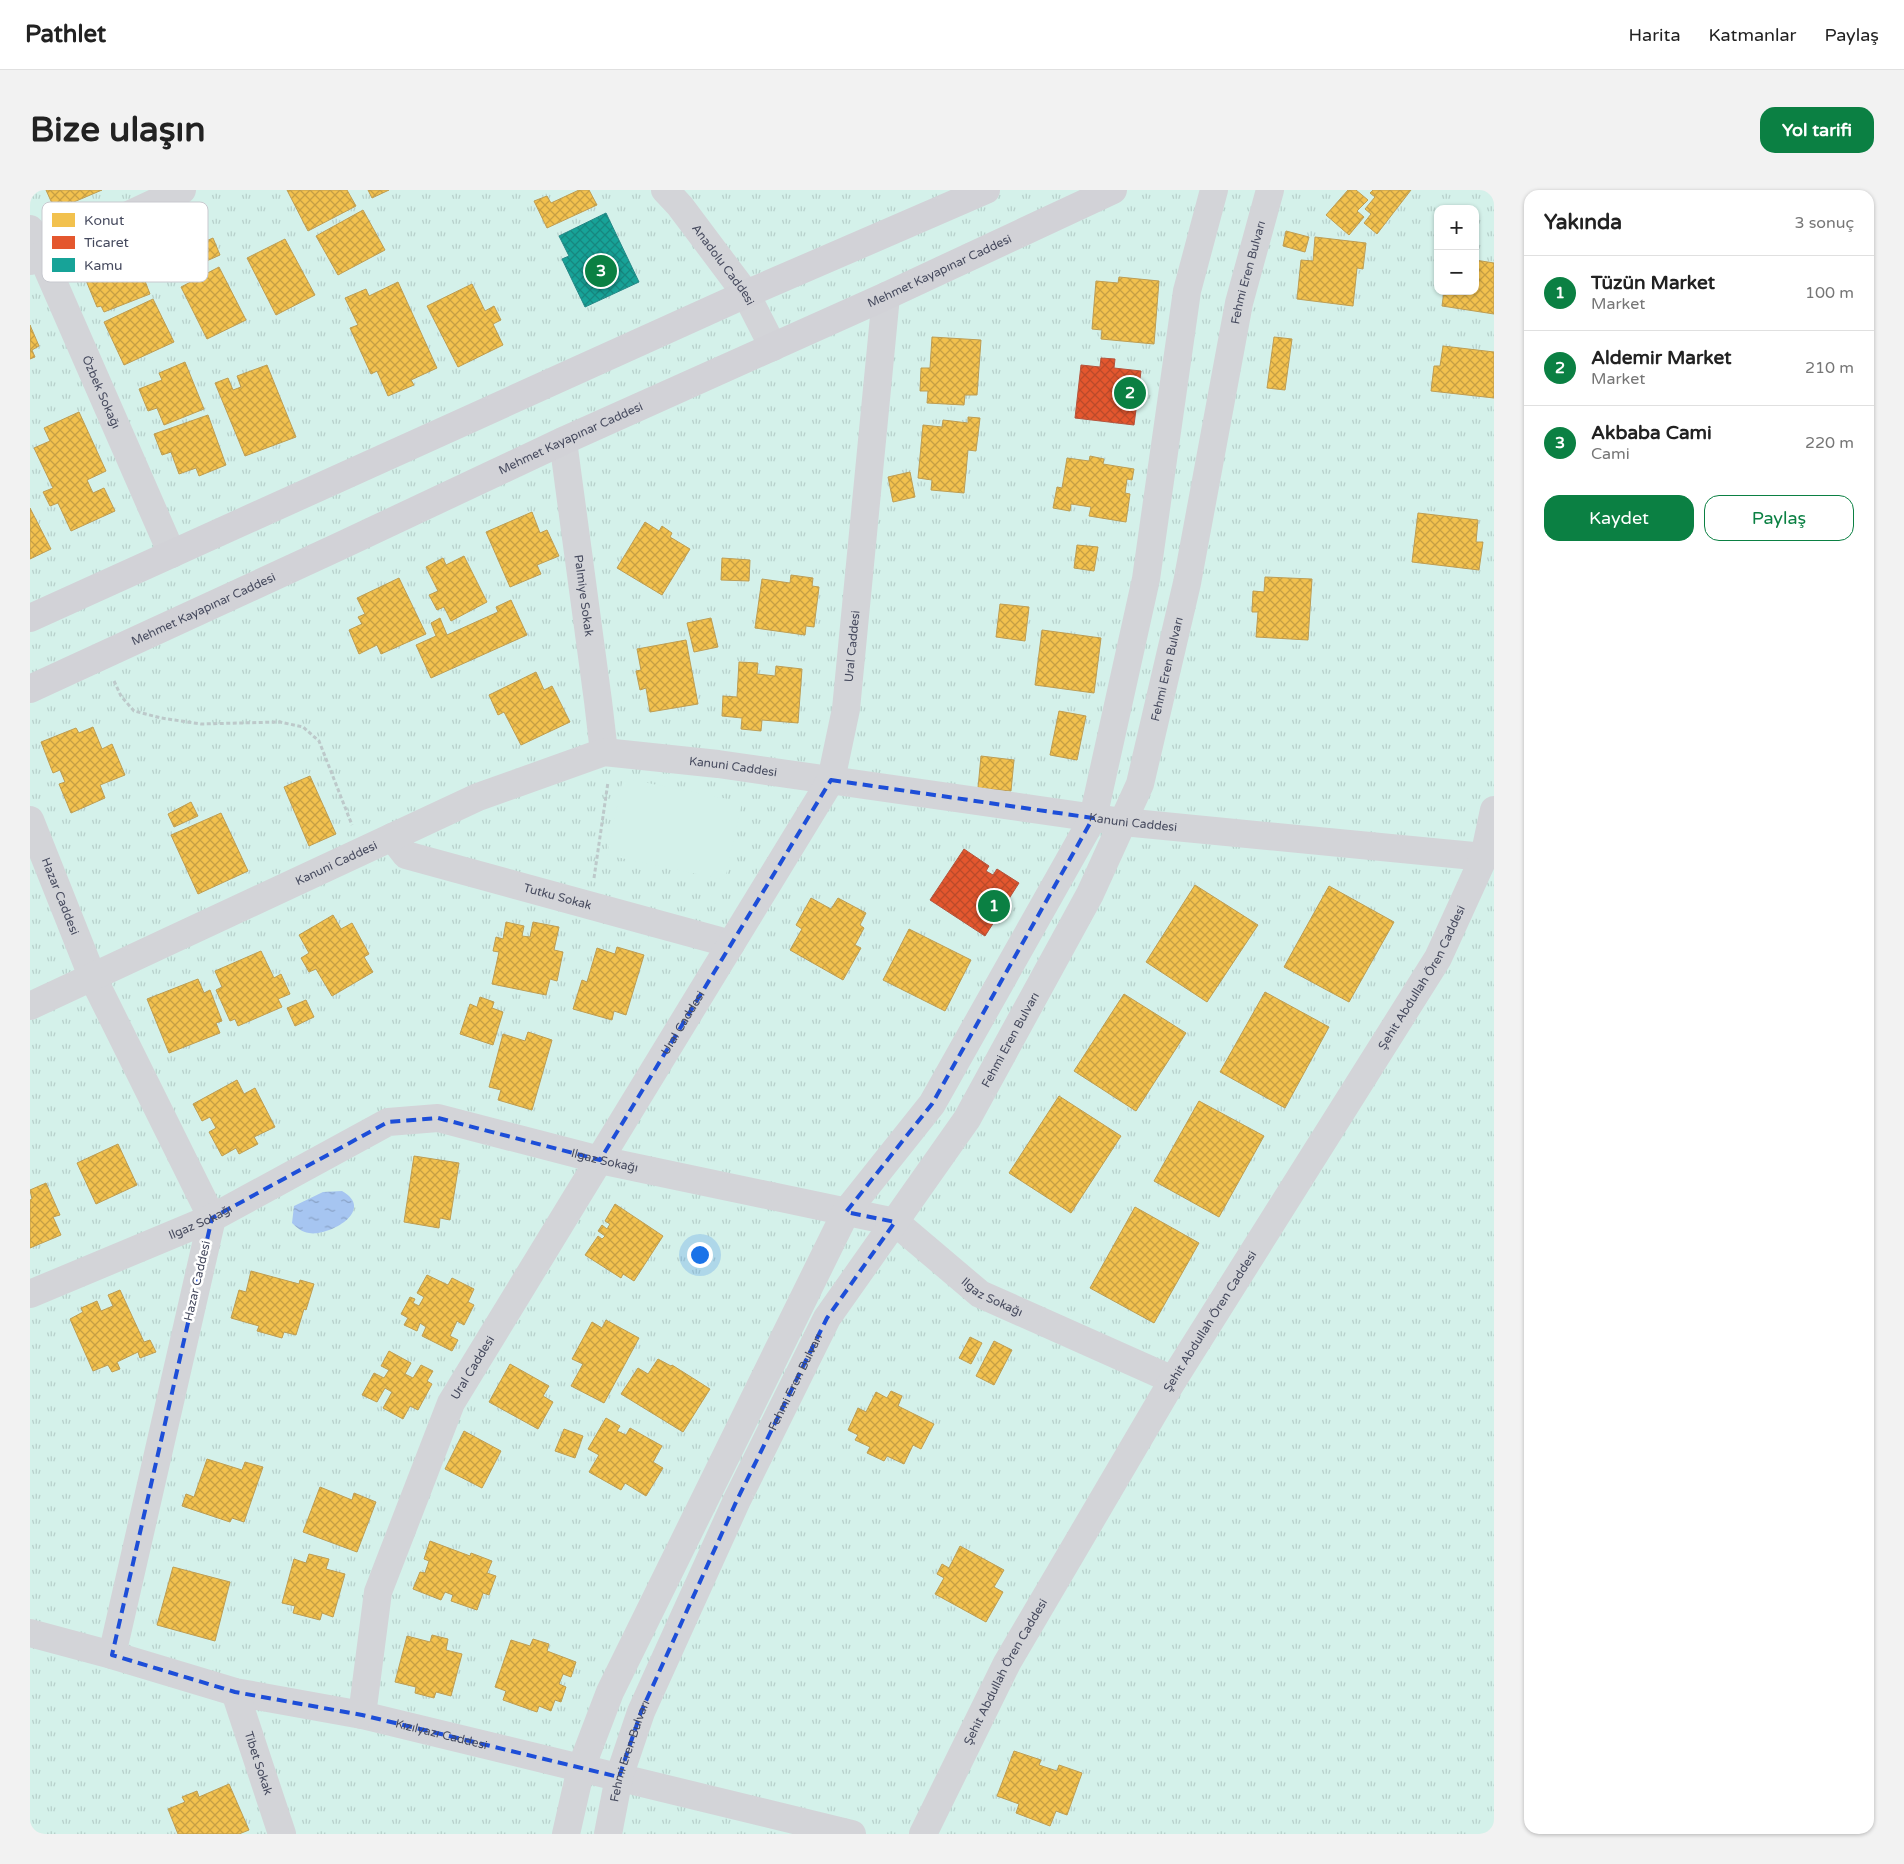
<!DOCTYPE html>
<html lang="tr">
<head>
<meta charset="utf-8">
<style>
	body { margin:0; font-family:"Varela Round",sans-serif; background:#f2f2f2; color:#222 }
	.controls { position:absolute; right:15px; top:15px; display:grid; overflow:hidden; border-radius:10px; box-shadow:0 1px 4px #0004 }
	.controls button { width:45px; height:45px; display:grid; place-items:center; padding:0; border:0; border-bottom:1px solid #e0e0e0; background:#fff; color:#222; font:25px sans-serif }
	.you { position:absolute; left:669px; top:1064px; width:18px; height:18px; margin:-12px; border:4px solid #fff; border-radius:50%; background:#1a73e8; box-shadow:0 0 0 8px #1a73e833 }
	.badge { display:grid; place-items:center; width:32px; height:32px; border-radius:50%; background:#0b8043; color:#fff; font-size:16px; font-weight:700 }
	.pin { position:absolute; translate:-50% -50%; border:2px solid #fff; box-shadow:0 1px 5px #0006 }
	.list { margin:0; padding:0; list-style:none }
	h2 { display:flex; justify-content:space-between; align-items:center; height:65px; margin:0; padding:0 20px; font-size:21px }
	h2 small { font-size:16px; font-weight:400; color:#767676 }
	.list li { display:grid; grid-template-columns:32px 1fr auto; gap:15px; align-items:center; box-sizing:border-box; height:75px; padding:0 20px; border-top:1px solid #e0e0e0 }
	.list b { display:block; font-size:19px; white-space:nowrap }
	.list p { margin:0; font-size:16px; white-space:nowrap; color:#767676 }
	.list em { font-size:16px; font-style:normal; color:#767676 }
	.actions { display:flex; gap:10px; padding:15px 20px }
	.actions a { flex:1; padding:11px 0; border:1px solid #0b8043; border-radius:15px; text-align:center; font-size:18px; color:#0b8043 }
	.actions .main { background:#0b8043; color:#fff }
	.map { position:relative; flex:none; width:1464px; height:1644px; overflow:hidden; border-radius:15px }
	header { display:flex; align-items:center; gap:30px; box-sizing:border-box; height:70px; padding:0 25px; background:#fff; border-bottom:1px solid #e0e0e0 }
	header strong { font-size:24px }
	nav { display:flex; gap:28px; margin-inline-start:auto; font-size:18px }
	.intro { display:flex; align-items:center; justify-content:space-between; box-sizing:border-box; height:120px; padding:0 30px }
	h1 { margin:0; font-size:35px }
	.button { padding:12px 22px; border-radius:15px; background:#0b8043; color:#fff; font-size:18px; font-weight:700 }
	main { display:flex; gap:30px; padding:0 30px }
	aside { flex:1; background:#fff; border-radius:15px; box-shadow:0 1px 4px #0004 }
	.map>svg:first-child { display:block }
	.grass { fill:url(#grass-tufts); fill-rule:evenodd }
	.garden { fill:#d4f1ea }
	.water { fill:url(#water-ripples) }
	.homes { fill:url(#homes-cross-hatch); stroke:#be9d53 }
	.shops { fill:url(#shops-cross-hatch); stroke:#b5533c }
	.public { fill:url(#public-cross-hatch); stroke:#258887 }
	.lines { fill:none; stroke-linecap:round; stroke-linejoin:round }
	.path { stroke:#bdc9ca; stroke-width:3; stroke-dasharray:4 2.5; stroke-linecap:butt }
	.minor { stroke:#d3d4d8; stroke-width:28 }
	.tertiary { stroke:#d3d4d8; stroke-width:28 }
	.secondary { stroke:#d2d2d7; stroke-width:28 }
	.marked { fill:none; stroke:#1d4ed8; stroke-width:4; stroke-dasharray:10 6; stroke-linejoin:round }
	.labels { text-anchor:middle; stroke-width:5; stroke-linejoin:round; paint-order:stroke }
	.street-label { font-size:12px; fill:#464a5e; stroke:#fff }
	.key { fill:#fff; stroke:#c8c9cf; stroke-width:1 }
	.key-label { font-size:14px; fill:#464a5e }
</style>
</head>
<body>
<header>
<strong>Pathlet</strong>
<nav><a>Harita</a><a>Katmanlar</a><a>Paylaş</a></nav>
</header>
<div class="intro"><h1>Bize ulaşın</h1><a class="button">Yol tarifi</a></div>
<main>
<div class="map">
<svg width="1464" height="1644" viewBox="0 0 1464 1644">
	<defs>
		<pattern id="grass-tufts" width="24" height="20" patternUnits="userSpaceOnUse" patternTransform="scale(1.25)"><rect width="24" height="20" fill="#d4f1ea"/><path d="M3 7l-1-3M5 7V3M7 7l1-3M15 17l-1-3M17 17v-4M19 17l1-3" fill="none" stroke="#b7d0cb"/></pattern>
		<pattern id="water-ripples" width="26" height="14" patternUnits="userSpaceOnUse" patternTransform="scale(1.25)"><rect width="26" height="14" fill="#a6c5f1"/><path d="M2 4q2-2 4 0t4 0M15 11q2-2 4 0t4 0" fill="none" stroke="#89a2c6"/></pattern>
		<pattern id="homes-cross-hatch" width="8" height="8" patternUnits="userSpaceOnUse" patternTransform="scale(1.25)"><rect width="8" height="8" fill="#f2c14e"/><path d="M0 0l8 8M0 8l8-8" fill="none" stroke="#c69f44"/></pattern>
		<pattern id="shops-cross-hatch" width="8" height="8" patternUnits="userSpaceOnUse" patternTransform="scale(1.25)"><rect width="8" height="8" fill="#e4572e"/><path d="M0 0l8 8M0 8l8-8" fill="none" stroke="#bb4a2a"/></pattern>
		<pattern id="public-cross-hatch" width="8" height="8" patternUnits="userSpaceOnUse" patternTransform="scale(1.25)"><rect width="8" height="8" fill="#17a398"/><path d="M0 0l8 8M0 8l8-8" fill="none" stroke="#17877f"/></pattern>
	</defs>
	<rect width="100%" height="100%" fill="#f1f0f0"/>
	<!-- grass -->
	<path class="grass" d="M0 0H1464V1644H0ZM1408 19H1445V101H1408Z"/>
	<!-- garden -->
	<polygon class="garden" points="593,588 712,612 695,690 577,665"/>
	<!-- water -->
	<path class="water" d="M312 1001C347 1021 297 1047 279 1043 272 1042 267 1038 262 1033L264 1016 293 1002Z"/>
	<!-- homes -->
	<g class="homes">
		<polygon points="16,0 72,0 25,20"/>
		<polygon points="257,0 317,0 326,16 278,41"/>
		<polygon points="338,0 359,0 342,8"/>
		<polygon points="549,0 559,0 567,15 517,38 504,11 517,6 521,13"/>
		<polygon points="1318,0 1326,0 1338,10 1327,21 1334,27 1319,45 1296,25"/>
		<polygon points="1343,0 1381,0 1347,44 1334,33 1341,24 1335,19 1345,7 1340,3"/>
		<polygon points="333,20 355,60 308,85 286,46"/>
		<polygon points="1256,41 1279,47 1275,62 1253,56"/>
		<polygon points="1285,47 1336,53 1333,79 1327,78 1323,116 1267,109 1271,70 1283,71"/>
		<polygon points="183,48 190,65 172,73 164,56"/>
		<polygon points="255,49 285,105 246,125 217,68"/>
		<polygon points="90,67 93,75 107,70 120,104 74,122 71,116 67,117 55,88 74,81 71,74"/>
		<polygon points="1445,70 1464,73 1464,124 1412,116 1414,101 1445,101"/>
		<polygon points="189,77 216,130 177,149 151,97"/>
		<polygon points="1089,87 1129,91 1124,154 1071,149 1072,140 1062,139 1066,91 1088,93"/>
		<polygon points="368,92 407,178 381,190 384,195 358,206 347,181 341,184 320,138 328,135 315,108 336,99 339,106"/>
		<polygon points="442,94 455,121 464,116 471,130 463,134 473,155 428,177 397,116"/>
		<polygon points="123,109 144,152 94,175 74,132"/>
		<polygon points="0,135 9,156 2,160 5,167 0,169"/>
		<polygon points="902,147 951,150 947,205 935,205 934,215 897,213 898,201 890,201 891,178 900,178"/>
		<polygon points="1244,147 1262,149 1255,200 1237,198"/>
		<polygon points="1413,156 1464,162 1464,208 1401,201 1404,176 1410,176"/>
		<polygon points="155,172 174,219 134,235 127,218 118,221 109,199 132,190 129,183"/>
		<polygon points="237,175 266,247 215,266 185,193 198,188 203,200 211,197 207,186"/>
		<polygon points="49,222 76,281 57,290 63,303 74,298 85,321 41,341 28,313 20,316 13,302 23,298 4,258 20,251 14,238"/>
		<polygon points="178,225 196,275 169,286 166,278 149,284 141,262 132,265 124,244"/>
		<polygon points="938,227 950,228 946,261 938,260 934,303 901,300 902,290 888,288 893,235 912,237 913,230 938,233"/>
		<polygon points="1060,266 1074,269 1073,274 1104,279 1102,290 1097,289 1095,303 1100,304 1096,332 1059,326 1061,317 1041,314 1040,321 1023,318 1027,297 1032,298 1037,268 1059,271"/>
		<polygon points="880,282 885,307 863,312 858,287"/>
		<polygon points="0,318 21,359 0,369"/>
		<polygon points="502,322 510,343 517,340 529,366 507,375 511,384 480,397 456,342"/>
		<polygon points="1388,323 1448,330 1446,352 1453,352 1449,380 1382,372"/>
		<polygon points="615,332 629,341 632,336 642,343 640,347 660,359 632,405 587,378"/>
		<polygon points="1047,355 1068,357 1064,381 1044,378"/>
		<polygon points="434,366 457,412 421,431 414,417 407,420 399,405 408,401 396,377 413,368 416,375"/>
		<polygon points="692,368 720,370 719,391 691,390"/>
		<polygon points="761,385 783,388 782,396 789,397 784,437 776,436 775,445 725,438 732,389 760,393"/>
		<polygon points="1235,387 1282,389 1278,450 1226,447 1228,422 1222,422 1223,401 1234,402"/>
		<polygon points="369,388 396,444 351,464 347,455 329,464 319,440 332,434 328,427 335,424 327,408"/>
		<polygon points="481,410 497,445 401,488 386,455 406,446 401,433 410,428 417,445 468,422 466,417"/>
		<polygon points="970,414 999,417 995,451 966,447"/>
		<polygon points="681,428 688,457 664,462 657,433"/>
		<polygon points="1012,440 1071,448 1064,503 1005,495"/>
		<polygon points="656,450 668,514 620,522 616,498 610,500 606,481 611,480 607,459"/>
		<polygon points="709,472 728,473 727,484 745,486 746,476 772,479 768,533 732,530 731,541 711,539 712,528 692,526 693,506 707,507"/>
		<polygon points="506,482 514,500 522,496 540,532 491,555 474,522 468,525 459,505"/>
		<polygon points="1029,521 1056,526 1047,570 1020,565"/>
		<polygon points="63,537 72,559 82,554 95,585 70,595 75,608 41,623 29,594 35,592 30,580 23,583 11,552 46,538 49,543"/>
		<polygon points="951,566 984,570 981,601 948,598"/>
		<polygon points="280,586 306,644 279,656 254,597"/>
		<polygon points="161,612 168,626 144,637 138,624"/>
		<polygon points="191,623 218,681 168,704 141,645"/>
		<polygon points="1165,695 1228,735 1177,812 1116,772"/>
		<polygon points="1299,696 1364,732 1319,812 1254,777"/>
		<polygon points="781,708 801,719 808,708 836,723 830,735 834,738 825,755 831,758 813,790 760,760 772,739 766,735"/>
		<polygon points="303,725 311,739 322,733 339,764 334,767 343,782 302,806 286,779 279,782 271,768 279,763 269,745"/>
		<polygon points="476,732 494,736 492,746 500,747 503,732 529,737 524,760 533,762 527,791 520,789 516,805 462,794 469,762 463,761 466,747 473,749"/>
		<polygon points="879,739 941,770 915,821 853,790"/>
		<polygon points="587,757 614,765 596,825 584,821 582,830 543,819 552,790 557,792 567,758 585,764"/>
		<polygon points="231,761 244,788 251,784 260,804 248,809 252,817 208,836 205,829 200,831 186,800 192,797 185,781"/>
		<polygon points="168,789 174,803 180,800 192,831 186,833 190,843 139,863 117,809"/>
		<polygon points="1235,802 1299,837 1255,918 1190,882"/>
		<polygon points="1094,804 1156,843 1106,921 1044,881"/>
		<polygon points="450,807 464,812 462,818 473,822 463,855 430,844 440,814 447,817"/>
		<polygon points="276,810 284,827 265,836 257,818"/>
		<polygon points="498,842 522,850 502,920 468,910 471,900 459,897 473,844 495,851"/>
		<polygon points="207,890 214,904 225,898 245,937 224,947 228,954 209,964 206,958 192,966 179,942 186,938 180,927 172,931 163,914"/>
		<polygon points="1029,906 1091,946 1041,1023 979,983"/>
		<polygon points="1169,911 1234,946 1189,1027 1124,991"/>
		<polygon points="88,954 107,995 66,1014 47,973"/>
		<polygon points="384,966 429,973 420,1030 410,1028 409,1038 374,1032"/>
		<polygon points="16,993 30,1025 23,1027 31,1045 0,1058 0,1010 2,1009 0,1000"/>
		<polygon points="585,1014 633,1046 604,1091 593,1084 591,1088 555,1065 568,1046 572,1049 575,1046 568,1041 572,1035 577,1039 580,1034 575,1031"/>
		<polygon points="1105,1017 1169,1053 1124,1133 1060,1098"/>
		<polygon points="221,1081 269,1094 270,1090 284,1094 276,1120 274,1119 266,1145 254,1142 252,1148 227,1141 229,1136 201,1128 209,1100 216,1102"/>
		<polygon points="397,1085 418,1095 422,1088 444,1099 438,1112 444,1115 434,1135 427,1131 420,1146 428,1150 422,1161 392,1146 396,1137 390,1133 387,1141 374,1135 378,1128 371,1124 380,1107 385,1109 383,1113 389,1116 394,1107 387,1103"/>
		<polygon points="90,1100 114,1152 120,1150 126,1162 110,1168 108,1162 87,1172 90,1179 82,1182 78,1175 63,1181 40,1129 53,1122 51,1118 67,1111 71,1121 83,1116 78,1105"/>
		<polygon points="576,1130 609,1148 574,1213 541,1196 553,1174 542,1169 562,1132 572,1138"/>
		<polygon points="940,1147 952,1153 941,1174 929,1168"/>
		<polygon points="964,1151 982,1160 964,1195 946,1186"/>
		<polygon points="359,1161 381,1173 375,1184 383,1188 391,1175 403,1181 397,1191 402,1194 388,1220 380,1216 373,1229 353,1218 362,1202 355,1198 347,1212 332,1205 344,1183 354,1188 359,1180 351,1176"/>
		<polygon points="628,1169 641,1176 642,1175 680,1199 653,1242 591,1204 608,1178 618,1184"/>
		<polygon points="480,1174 519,1196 513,1206 523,1212 508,1239 459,1212"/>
		<polygon points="861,1201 872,1206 868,1216 904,1234 891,1259 883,1255 874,1274 857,1266 854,1271 837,1263 840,1257 825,1250 828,1245 818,1240 828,1218 836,1222 846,1202 857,1208"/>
		<polygon points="576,1228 590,1236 587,1241 596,1245 600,1238 632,1256 623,1272 633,1278 616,1306 595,1293 591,1300 559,1282 569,1265 558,1259"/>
		<polygon points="534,1239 553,1246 545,1268 525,1261"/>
		<polygon points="434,1241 471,1261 452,1298 415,1279"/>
		<polygon points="177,1269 212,1280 215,1272 233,1277 214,1332 202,1328 200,1332 152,1316 156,1304 164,1307"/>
		<polygon points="290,1297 322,1310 324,1303 346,1312 327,1362 273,1342"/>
		<polygon points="400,1351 440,1366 441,1363 462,1371 457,1383 466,1386 459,1405 453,1403 447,1420 421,1411 423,1405 415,1402 411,1410 383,1399 390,1382 395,1383 399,1371 394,1369"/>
		<polygon points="930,1356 974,1380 964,1397 973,1402 956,1432 905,1404 914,1388 907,1384 912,1374 919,1378"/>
		<polygon points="279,1364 299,1369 296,1379 315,1384 303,1427 292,1423 290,1430 263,1423 265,1416 252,1413 264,1369 276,1373"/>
		<polygon points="143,1377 200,1392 185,1451 127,1435"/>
		<polygon points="402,1445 418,1449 416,1460 432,1464 421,1506 406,1502 404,1508 385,1503 386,1497 365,1492 377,1446 400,1452"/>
		<polygon points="503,1449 519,1454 517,1461 546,1472 541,1487 533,1484 529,1494 536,1497 531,1512 525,1510 521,1521 509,1516 507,1522 473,1510 476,1501 465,1497 481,1450 500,1456"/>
		<polygon points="984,1561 1011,1570 1009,1575 1027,1581 1029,1575 1052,1583 1037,1625 1026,1621 1020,1636 986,1623 989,1614 967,1606"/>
		<polygon points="199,1594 219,1640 209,1644 148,1644 138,1619 155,1612 152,1607 167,1601 169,1607"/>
	</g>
	<!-- shops -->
	<g class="shops">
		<polygon points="1071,168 1085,169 1084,178 1111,181 1104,235 1045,228 1051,175 1070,177"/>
		<polygon points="934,659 959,676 956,681 963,685 967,679 989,693 955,746 900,710"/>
	</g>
	<!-- public -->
	<polygon class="public" points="576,23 609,92 555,117 532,69 539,66 529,46"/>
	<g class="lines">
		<!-- path -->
		<g class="path">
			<polyline points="84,491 91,506 104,521 131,528 171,534 250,532 273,537 289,551 322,635"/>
			<polyline points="564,688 578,592"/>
		</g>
		<!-- minor -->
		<g class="minor">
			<path id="s1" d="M635 0 650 16 716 104 743 157"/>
			<path id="s2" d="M0 39 142 364"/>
			<polyline points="0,71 152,0"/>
			<path id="s3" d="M533 251 568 511 574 562"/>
			<path id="s4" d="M0 630 62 786 182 1028 82 1465"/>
			<path id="s5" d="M362 647 376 665 701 754"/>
			<path id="s6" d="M0 816 448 607 574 562 688 574 1093 632 1454 667"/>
			<path id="s7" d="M0 1104 182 1028 358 932 408 928 570 970 865 1032 950 1104 1143 1190"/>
			<path id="s8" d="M0 1443 82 1465 205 1502 332 1525 822 1644"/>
			<path id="s9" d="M205 1502 252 1644"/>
			<path id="s10" d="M332 1525 348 1402 421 1213 801 590 816 519 856 106"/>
			<path id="s11" d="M893 1644 977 1473 1143 1190 1408 768 1454 667 1464 620"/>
		</g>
		<!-- tertiary -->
		<g class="tertiary">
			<polyline points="536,1644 551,1578 580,1502 816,1022 902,914 1063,628 1116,389 1157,101 1184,0"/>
			<path id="s12" d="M578 1644 589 1587 611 1522 707 1310 797 1128 937 929 1060 704 1110 594 1157 393 1209 113 1240 0"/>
		</g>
		<!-- secondary -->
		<g class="secondary">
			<polyline points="0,428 716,104 956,0"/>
			<path id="s13" d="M0 499 308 357 533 251 856 106 1083 0"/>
		</g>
	</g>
	<!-- marked area -->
	<path class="marked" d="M801 590 1063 628 902 914 816 1022 865 1032 797 1128 707 1310 611 1522 589 1587 332 1525 205 1502 82 1465 182 1028 358 932 408 928 570 970Z"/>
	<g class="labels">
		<!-- street labels -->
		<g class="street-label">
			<text dy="4" stroke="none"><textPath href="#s1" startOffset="95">Anadolu Caddesi</textPath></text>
			<text dy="4" stroke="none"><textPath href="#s13" startOffset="1001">Mehmet Kayapınar Caddesi</textPath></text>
			<text dy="4" stroke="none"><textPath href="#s12" startOffset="1706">Fehmi Eren Bulvarı</textPath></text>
			<text dy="4" stroke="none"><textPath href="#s2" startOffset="178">Özbek Sokağı</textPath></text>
			<text dy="4" stroke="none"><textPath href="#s13" startOffset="596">Mehmet Kayapınar Caddesi</textPath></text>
			<text dy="4" stroke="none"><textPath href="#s3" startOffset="156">Palmiye Sokak</textPath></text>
			<text dy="4" stroke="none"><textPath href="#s13" startOffset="191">Mehmet Kayapınar Caddesi</textPath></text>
			<text dy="4" stroke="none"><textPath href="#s10" startOffset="1192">Ural Caddesi</textPath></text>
			<text dy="4" stroke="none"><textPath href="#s12" startOffset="1301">Fehmi Eren Bulvarı</textPath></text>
			<text dy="4" stroke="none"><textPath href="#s6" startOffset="758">Kanuni Caddesi</textPath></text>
			<text dy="4" stroke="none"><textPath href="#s6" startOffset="1162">Kanuni Caddesi</textPath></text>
			<text dy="4" stroke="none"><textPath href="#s6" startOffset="338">Kanuni Caddesi</textPath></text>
			<text dy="4" stroke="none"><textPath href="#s4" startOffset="82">Hazar Caddesi</textPath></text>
			<text dy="4" stroke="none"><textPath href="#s5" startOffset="180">Tutku Sokak</textPath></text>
			<text dy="4" stroke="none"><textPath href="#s11" startOffset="992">Şehit Abdullah Ören Caddesi</textPath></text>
			<text dy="4" stroke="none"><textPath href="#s10" startOffset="772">Ural Caddesi</textPath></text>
			<text dy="4" stroke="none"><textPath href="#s12" startOffset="896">Fehmi Eren Bulvarı</textPath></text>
			<text dy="4" stroke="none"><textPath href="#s7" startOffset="620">Ilgaz Sokağı</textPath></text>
			<text dy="4" stroke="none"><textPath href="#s7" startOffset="185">Ilgaz Sokağı</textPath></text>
			<text transform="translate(167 1091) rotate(-77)" y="4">Hazar Caddesi</text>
			<text dy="4" stroke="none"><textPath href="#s7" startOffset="1040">Ilgaz Sokağı</textPath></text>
			<text dy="4" stroke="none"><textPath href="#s11" startOffset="588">Şehit Abdullah Ören Caddesi</textPath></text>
			<text dy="4" stroke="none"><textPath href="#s10" startOffset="368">Ural Caddesi</textPath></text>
			<text dy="4" stroke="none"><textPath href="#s12" startOffset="491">Fehmi Eren Bulvarı</textPath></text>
			<text dy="4" stroke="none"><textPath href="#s11" startOffset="182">Şehit Abdullah Ören Caddesi</textPath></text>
			<text dy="4" stroke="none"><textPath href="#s8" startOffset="424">Kızılyazı Caddesi</textPath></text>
			<text dy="4" stroke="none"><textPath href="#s12" startOffset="86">Fehmi Eren Bulvarı</textPath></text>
			<text dy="4" stroke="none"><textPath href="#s9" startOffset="75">Tibet Sokak</textPath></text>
		</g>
	</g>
	<!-- legend -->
	<rect x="12" y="12" width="166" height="80" rx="8" class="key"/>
	<rect x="22" y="23" width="23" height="14" fill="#f2c14e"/>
	<rect x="22" y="46" width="23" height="13" fill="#e4572e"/>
	<rect x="22" y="68" width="23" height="14" fill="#17a398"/>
	<g class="key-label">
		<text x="54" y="35">Konut</text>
		<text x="54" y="57">Ticaret</text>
		<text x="54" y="80">Kamu</text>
	</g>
</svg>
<div class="controls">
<button>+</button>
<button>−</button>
</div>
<div class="you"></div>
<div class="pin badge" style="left:964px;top:716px">1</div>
<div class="pin badge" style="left:1100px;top:203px">2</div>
<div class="pin badge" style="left:571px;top:81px">3</div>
</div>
<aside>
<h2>Yakında<small>3 sonuç</small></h2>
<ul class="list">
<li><span class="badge">1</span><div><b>Tüzün Market</b><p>Market</p></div><em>100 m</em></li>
<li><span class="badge">2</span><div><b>Aldemir Market</b><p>Market</p></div><em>210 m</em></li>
<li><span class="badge">3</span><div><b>Akbaba Cami</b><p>Cami</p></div><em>220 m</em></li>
</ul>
<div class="actions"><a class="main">Kaydet</a><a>Paylaş</a></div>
</aside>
</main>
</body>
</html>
